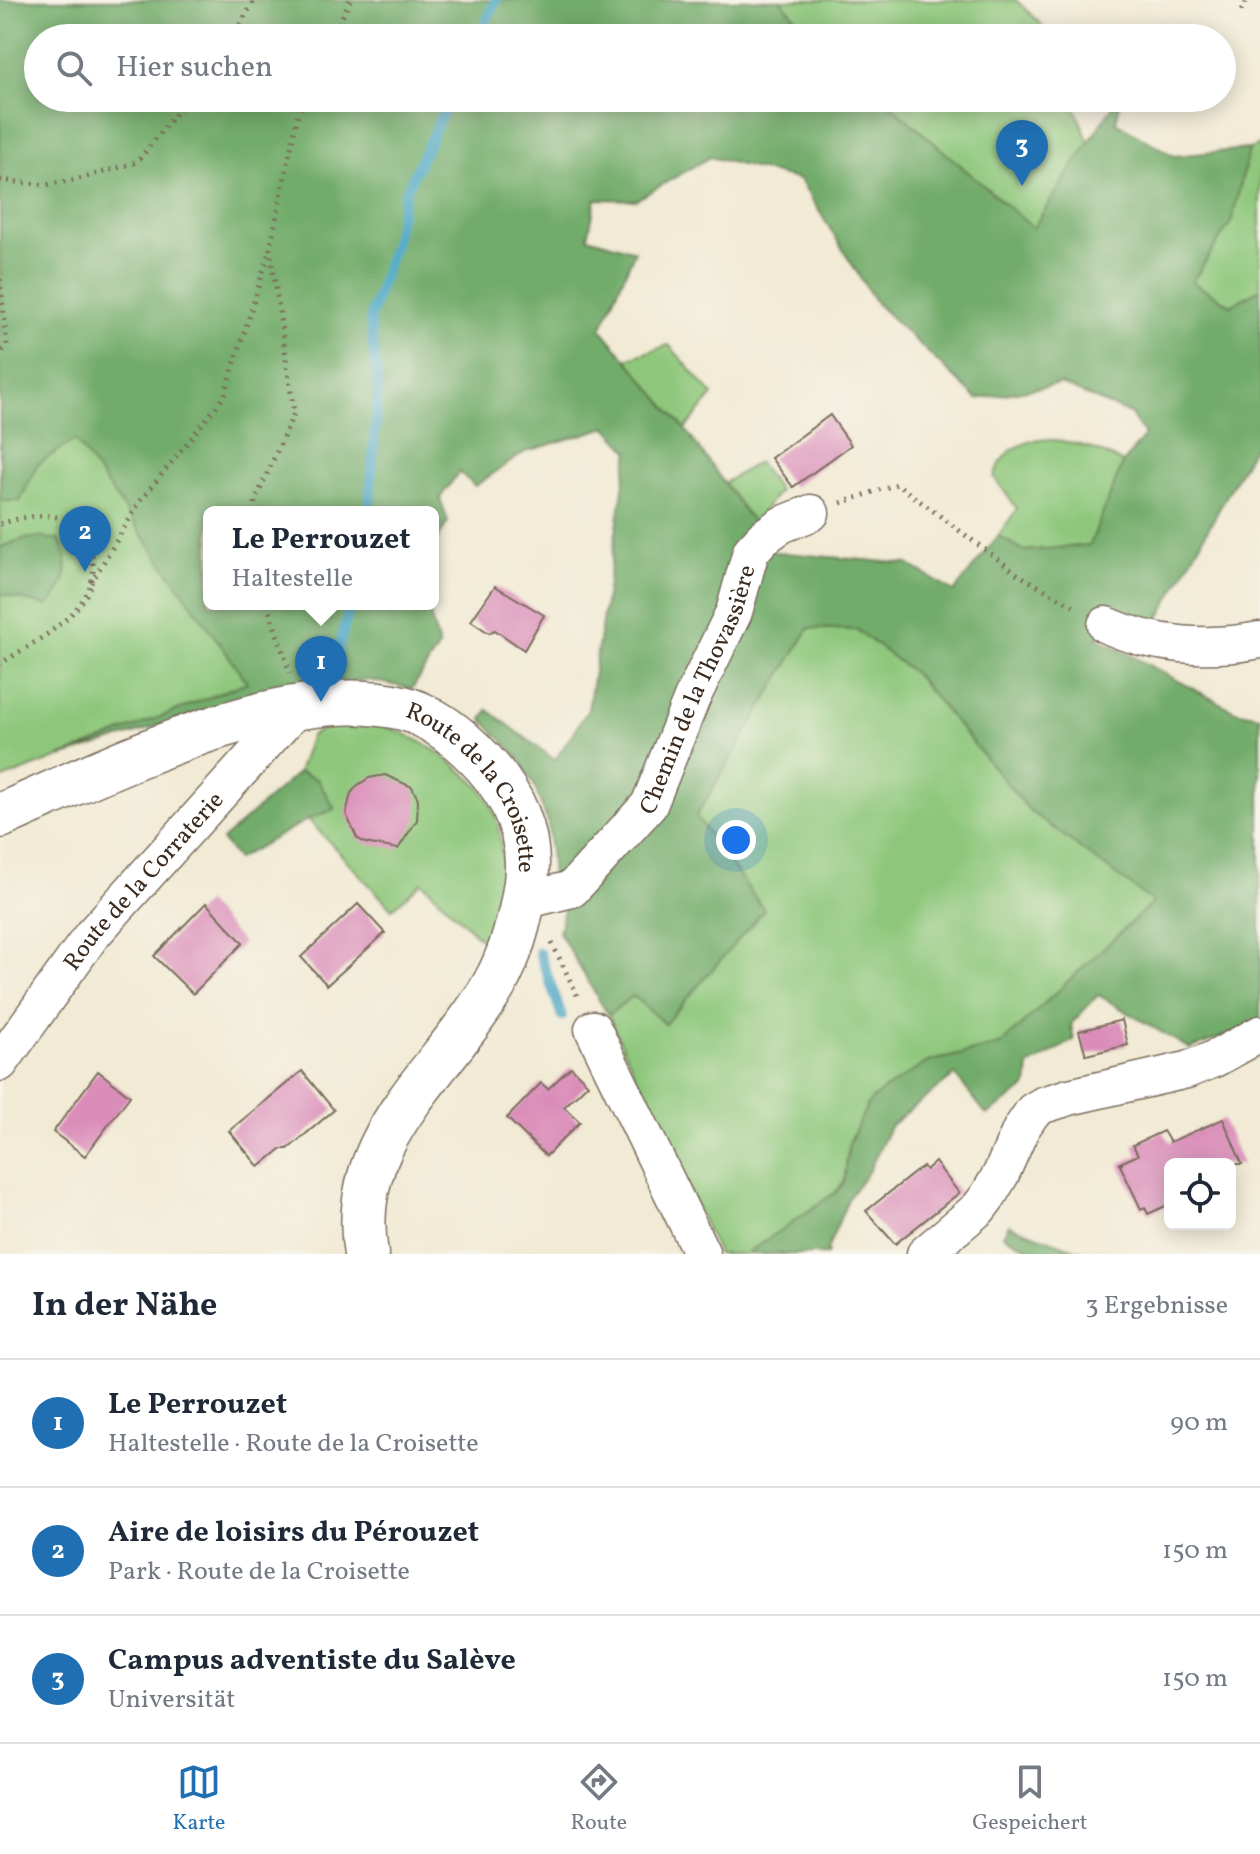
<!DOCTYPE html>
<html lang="de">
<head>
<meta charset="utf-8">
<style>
	body { margin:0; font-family:Vollkorn,serif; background:#f2f2f3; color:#1f2937 }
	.controls { position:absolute; right:24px; bottom:24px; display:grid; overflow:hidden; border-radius:12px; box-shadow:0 4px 20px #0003 }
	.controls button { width:72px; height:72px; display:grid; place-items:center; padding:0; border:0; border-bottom:2px solid #e0e1e3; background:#fff; color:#1f2937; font:40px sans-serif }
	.you { position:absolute; left:736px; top:840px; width:28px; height:28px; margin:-20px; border:6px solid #fff; border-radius:50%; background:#1a73e8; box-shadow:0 0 0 12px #1a73e833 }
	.badge { display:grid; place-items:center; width:52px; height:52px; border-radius:50%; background:#1f6fb2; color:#fff; font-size:26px; font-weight:700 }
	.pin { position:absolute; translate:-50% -66px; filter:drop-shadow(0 2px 4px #0008) }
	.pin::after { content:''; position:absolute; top:42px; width:28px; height:24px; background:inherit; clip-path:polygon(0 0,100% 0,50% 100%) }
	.popup { position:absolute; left:203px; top:506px; width:236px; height:104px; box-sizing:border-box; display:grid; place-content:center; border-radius:12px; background:#fff; filter:drop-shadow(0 2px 6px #0005); font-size:26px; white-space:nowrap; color:#747a83 }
	.popup b { font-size:30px; color:#1f2937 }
	.popup::after { content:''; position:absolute; left:50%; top:100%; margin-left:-16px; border:16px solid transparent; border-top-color:#fff }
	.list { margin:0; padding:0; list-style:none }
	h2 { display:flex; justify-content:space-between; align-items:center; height:104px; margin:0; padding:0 32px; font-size:34px }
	h2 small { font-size:26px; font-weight:400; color:#747a83 }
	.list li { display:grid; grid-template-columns:52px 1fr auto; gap:24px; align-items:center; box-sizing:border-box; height:128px; padding:0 32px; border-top:2px solid #e0e1e3 }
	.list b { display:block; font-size:30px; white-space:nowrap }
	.list p { margin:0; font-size:26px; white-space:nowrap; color:#747a83 }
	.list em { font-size:26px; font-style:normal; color:#747a83 }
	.icon { flex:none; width:44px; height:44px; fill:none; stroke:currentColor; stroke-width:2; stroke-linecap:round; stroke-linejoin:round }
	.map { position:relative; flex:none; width:1260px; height:1254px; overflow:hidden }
	.search { position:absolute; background:#fff; box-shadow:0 4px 20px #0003; left:24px; right:24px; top:24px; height:88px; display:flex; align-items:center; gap:20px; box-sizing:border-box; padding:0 28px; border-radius:44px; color:#747a83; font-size:30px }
	.sheet { height:488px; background:#fff }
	nav { display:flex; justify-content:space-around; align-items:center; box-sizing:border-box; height:112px; border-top:2px solid #e0e1e3; background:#fff; font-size:22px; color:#747a83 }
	nav a { display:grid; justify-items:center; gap:4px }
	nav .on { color:#1f6fb2 }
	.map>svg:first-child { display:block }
	.green { fill:#8ec77b; stroke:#64784c; stroke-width:2 }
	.forest { fill:#72ac6b; stroke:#566b44; stroke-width:2; fill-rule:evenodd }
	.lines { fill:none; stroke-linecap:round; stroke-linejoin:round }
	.stream { stroke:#46a6c5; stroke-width:10 }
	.building { fill:#da8db9 }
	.minor-casing { stroke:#7b6d5e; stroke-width:39 }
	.tertiary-casing { stroke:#7b6d5e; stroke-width:47 }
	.path { stroke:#7b6d5e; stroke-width:5; stroke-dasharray:2 6; stroke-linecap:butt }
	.minor { stroke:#fff; stroke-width:36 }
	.tertiary { stroke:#fff; stroke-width:44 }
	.labels { text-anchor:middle; stroke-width:7; stroke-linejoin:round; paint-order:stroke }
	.street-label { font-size:24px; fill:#3b2a1e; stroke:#f7f3e8 }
</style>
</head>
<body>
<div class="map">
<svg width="1260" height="1254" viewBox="0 0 1260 1254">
	<rect width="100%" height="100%" fill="#f7f3e8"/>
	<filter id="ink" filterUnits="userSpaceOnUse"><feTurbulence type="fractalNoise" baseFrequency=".0125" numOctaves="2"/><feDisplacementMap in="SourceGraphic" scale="16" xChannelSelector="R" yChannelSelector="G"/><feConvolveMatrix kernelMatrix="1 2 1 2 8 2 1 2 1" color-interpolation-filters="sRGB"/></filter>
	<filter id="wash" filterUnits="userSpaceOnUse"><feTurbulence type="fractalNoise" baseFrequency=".006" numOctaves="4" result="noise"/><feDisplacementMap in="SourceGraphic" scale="32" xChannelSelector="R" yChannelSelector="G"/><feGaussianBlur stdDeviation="1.8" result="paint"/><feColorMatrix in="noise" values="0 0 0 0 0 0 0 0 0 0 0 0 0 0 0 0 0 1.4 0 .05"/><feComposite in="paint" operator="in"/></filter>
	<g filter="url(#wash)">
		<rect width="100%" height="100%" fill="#f1ead4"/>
		<!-- green -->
		<g class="green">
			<polygon points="781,0 1016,0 1042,25 1047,38 812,38"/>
			<polygon points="882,98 1071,98 1089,143 1033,229"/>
			<polygon points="1260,145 1260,289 1232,305 1192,282 1232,220 1249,149"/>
			<polygon points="0,345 93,461 248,683 0,780"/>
			<polygon points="669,345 713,395 685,429 626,359"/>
			<path d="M1038 439C1071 440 1095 448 1123 463L1090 545 1025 551 998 536 1017 509 994 477C1003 451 1013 447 1038 439Z"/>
			<polygon points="758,462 779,491 753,523 724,483"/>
			<polygon points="809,628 857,630 915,674 1029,810 1154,902 1000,1045 928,1062 849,1143 844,1183 836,1192 746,1254 718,1254 608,1015 633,996 664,1023 696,816"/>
			<path d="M378 724C405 732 426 743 448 760 459 769 472 778 481 789 515 834 499 900 493 951L422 882 392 909 289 799 311 735 332 725Z"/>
		</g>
		<!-- forest -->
		<g class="forest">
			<path d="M0 0H781L812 38H38V98H882L1033 228 1118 98H1121L1116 122 1174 156 1249 149 1232 220 1192 282 1231 305 1260 289V435L1157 622 1096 637 1235 711 1260 716V1022L1190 1049 1098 995 1071 1024 1074 1040 1029 1066 1027 1087 987 1115 955 1075 891 1125 868 1172 849 1197 827 1250 828 1254H746L836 1192 844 1183 849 1143 868 1103 882 1091 928 1062 1000 1045 1153 902 1029 810 915 674 857 630 809 628 696 816 764 910 665 1024 633 996 608 1015 559 932 565 904 552 879 548 823 534 785 520 759 482 719 488 710 555 760 588 710 629 451 607 427 525 452 475 486 459 472 440 498 448 522 433 547V512H209V604H427L439 646 412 689 369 680 325 683 221 706 61 757 247 682 75 440 38 464 20 501H0ZM710 157 800 180 876 303 977 399 1060 384 1130 414 1145 435 1123 463 1090 545 1025 551 998 536 954 592 908 564 774 552 685 429 601 329 635 251 588 237 596 199 636 200Z"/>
			<path d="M40 537 59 540C74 565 66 586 48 606L0 594V547L23 539Z"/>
			<polygon points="299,772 317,779 335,809 309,819 237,859 222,840"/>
			<polygon points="1009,1225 1088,1254 1039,1254 1003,1235"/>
		</g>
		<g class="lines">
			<!-- stream -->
			<g class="stream">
				<polyline points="479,38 496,0"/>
				<polyline points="369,512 378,389 370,318 394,244 405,193 450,98"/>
				<polyline points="332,671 351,604"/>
				<polyline points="539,952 562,1016"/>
			</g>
		</g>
		<g id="blocks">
			<!-- building -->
			<g class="building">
				<polygon points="830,415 851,445 793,487 771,458"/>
				<polygon points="495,586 544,615 524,650 495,630 489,633 471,621"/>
				<polygon points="385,775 412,787 418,799 417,820 398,849 365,843 357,838 346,814 351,793 358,785 369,778"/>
				<polygon points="206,903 243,943 193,994 154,956"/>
				<polygon points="358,904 385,933 327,985 301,957"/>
				<polygon points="1122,1020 1128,1045 1086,1055 1079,1031"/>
				<polygon points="571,1067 588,1084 564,1107 580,1122 546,1156 507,1118 541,1083 548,1089"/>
				<polygon points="98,1071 130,1096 85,1156 53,1132"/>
				<polygon points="302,1071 334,1110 288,1149 281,1149 259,1167 229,1131"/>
				<polygon points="1223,1119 1242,1164 1170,1164 1170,1204 1148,1214 1145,1207 1141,1209 1120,1165 1123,1164 1118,1164 1138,1155 1133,1145 1163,1131 1170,1142"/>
				<polygon points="935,1162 959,1193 895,1244 866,1211 923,1166 926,1170"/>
			</g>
		</g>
	</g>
	<g filter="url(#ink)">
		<use href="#blocks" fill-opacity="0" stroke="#7b6d5e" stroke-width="2"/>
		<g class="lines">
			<!-- minor casing -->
			<g class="minor-casing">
				<g id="minor">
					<path d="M1106 625C1154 646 1208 650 1260 640"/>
					<path id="s1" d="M523 901 572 889 649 805 692 698 734 612 751 551 764 537 781 525 811 513"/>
					<polyline points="593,1029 702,1254"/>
					<path id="s2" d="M0 1063 91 936 297 708"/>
					<polyline points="925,1254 979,1208 988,1196 1001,1174 1021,1129 1033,1111 1043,1105 1069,1097 1187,1070 1214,1059 1260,1034"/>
				</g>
			</g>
			<!-- tertiary casing -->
			<g class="tertiary-casing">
				<g id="tertiary">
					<path id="s3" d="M0 816C108 769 285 679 403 708 423 713 445 727 460 740 503 777 533 823 526 882 521 918 512 953 494 985 442 1075 346 1137 366 1254"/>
				</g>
			</g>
			<!-- path -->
			<g class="path">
				<polyline points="1241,11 1248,0"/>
				<polyline points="231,38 255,0"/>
				<polyline points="332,38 350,0"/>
				<polyline points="0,180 46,185 84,178 137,162 188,98"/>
				<polyline points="0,279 7,345 0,354"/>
				<polyline points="841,503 897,484 1019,575 1077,608"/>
				<polyline points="254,512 255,501 294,413 270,249 298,114 305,98"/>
				<path d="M0 524C15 519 32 515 49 516 87 518 104 565 86 595 68 626 29 645 0 664"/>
				<polyline points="91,583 141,500 224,397 269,253"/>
				<polyline points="267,604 290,673"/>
				<polyline points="552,943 579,999"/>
			</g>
			<!-- minor -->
			<use href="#minor" class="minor"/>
			<!-- tertiary -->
			<use href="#tertiary" class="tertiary"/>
		</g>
	</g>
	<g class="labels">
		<!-- street labels -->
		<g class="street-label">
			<text dy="8" stroke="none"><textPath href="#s1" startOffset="290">Chemin de la Thovassière</textPath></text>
			<text dy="8" stroke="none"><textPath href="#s3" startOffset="536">Route de la Croisette</textPath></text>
			<text dy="8" stroke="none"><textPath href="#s2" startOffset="232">Route de la Corraterie</textPath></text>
		</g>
	</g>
</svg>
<div class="controls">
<button><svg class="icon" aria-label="locate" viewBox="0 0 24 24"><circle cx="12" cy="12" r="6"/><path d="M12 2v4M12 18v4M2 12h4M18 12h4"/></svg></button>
</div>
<div class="you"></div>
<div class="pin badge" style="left:321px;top:702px">1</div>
<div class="popup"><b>Le Perrouzet</b>Haltestelle</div>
<div class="pin badge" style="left:85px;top:572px">2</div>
<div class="pin badge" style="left:1022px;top:186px">3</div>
<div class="search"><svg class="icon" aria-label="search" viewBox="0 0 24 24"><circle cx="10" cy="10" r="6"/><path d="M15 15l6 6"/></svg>Hier suchen</div>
</div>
<section class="sheet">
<h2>In der Nähe<small>3 Ergebnisse</small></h2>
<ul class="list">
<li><span class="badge">1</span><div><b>Le Perrouzet</b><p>Haltestelle · Route de la Croisette</p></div><em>90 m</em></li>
<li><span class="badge">2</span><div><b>Aire de loisirs du Pérouzet</b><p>Park · Route de la Croisette</p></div><em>150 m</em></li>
<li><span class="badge">3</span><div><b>Campus adventiste du Salève</b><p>Universität</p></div><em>150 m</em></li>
</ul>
</section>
<nav>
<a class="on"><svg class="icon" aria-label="map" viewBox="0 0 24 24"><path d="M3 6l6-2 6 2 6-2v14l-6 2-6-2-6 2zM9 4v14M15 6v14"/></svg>Karte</a>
<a><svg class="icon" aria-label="directions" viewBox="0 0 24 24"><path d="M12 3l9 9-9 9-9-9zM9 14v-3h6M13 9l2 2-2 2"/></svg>Route</a>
<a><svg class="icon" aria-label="saved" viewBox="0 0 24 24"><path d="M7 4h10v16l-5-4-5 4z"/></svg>Gespeichert</a>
</nav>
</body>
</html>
